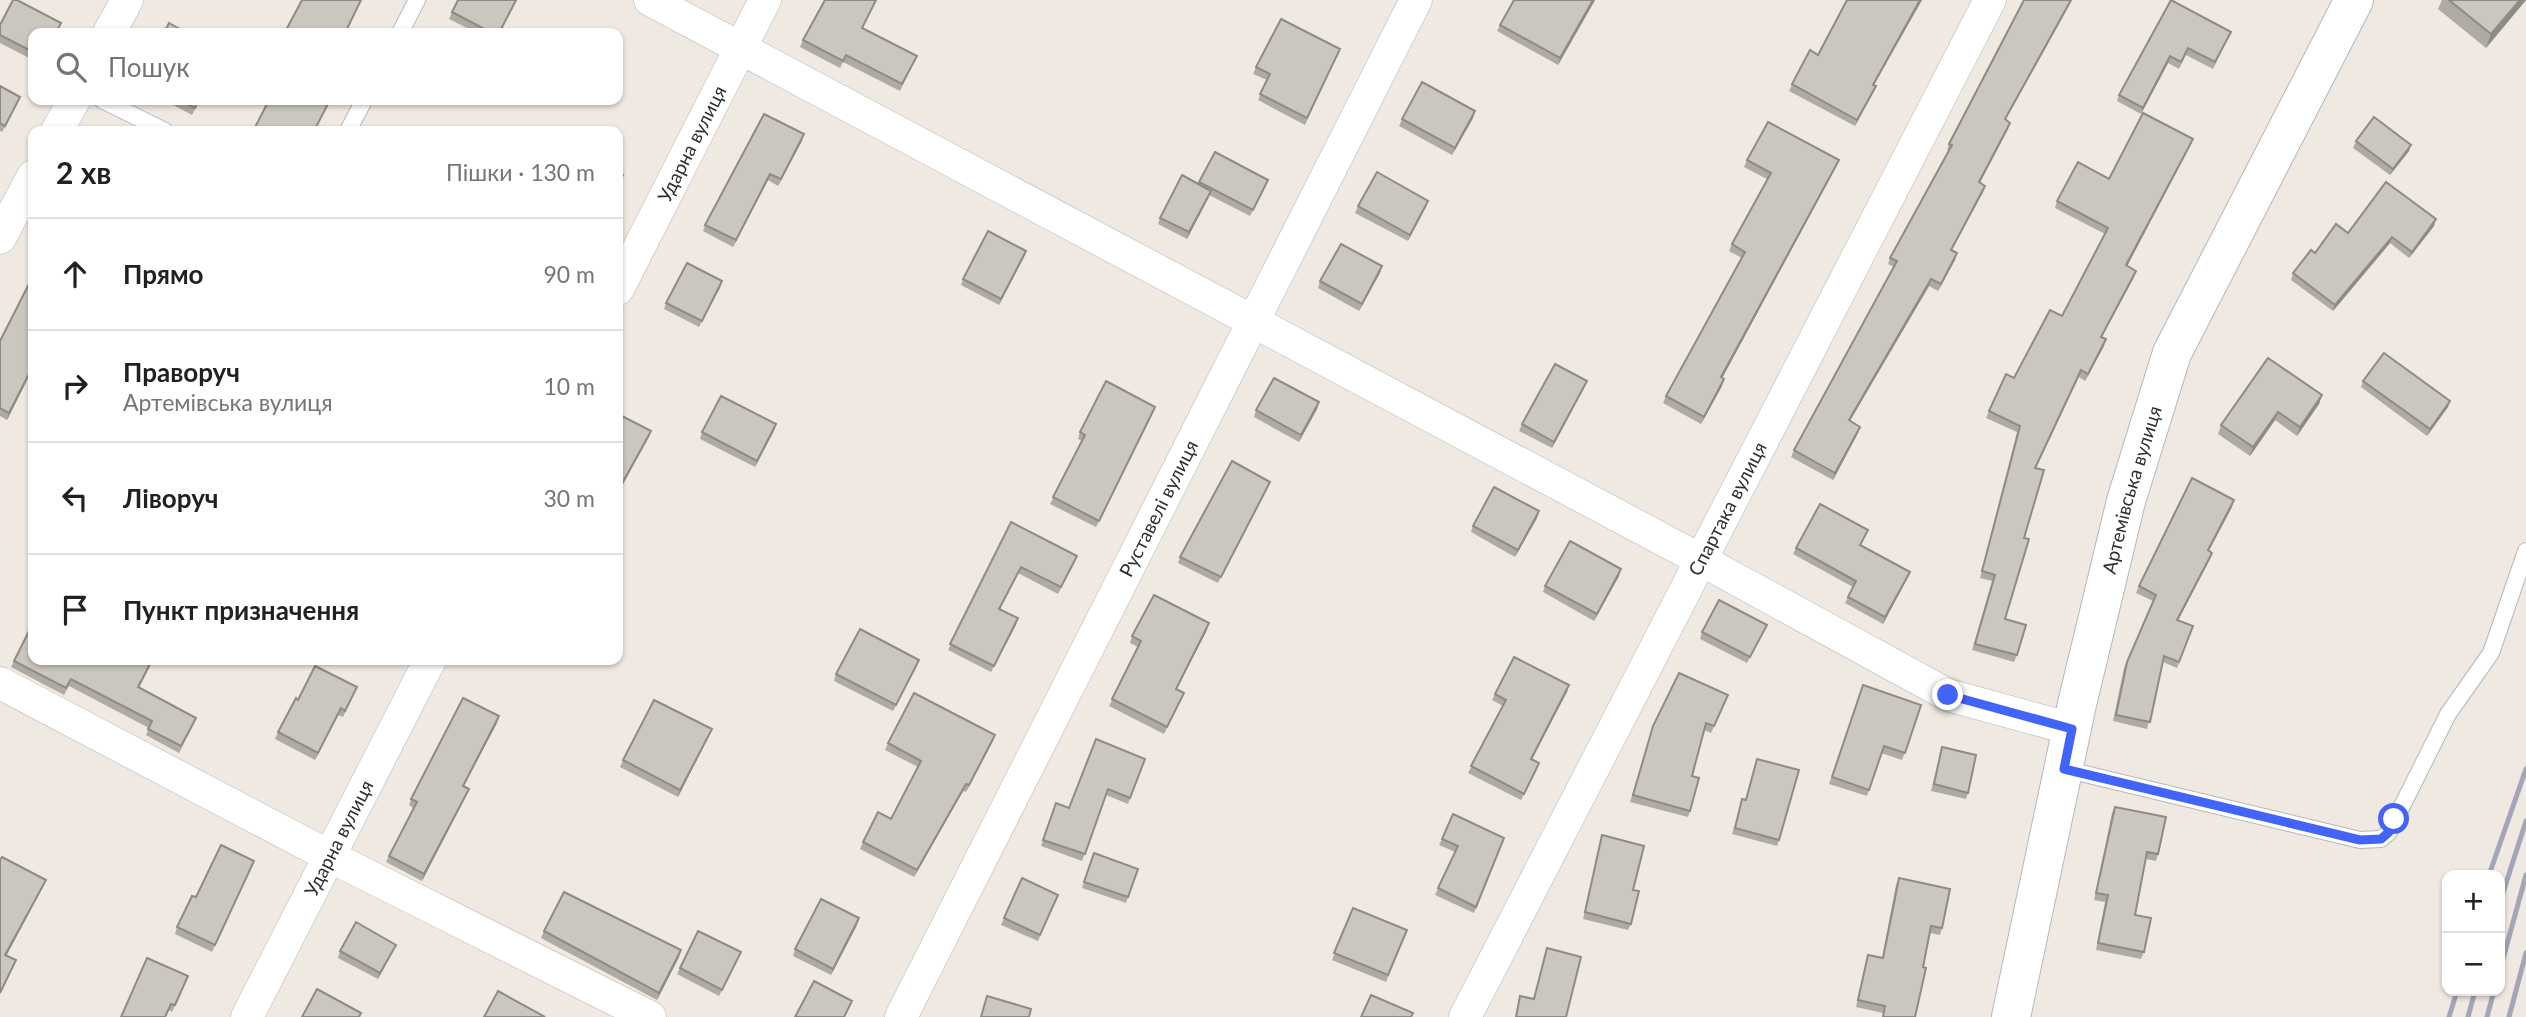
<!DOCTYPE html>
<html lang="uk">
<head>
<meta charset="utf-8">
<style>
	body { margin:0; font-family:Lato,sans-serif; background:#f6f6f6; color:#202124 }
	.controls { position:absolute; right:21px; bottom:21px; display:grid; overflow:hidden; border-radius:14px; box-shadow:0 2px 5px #0004 }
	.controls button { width:63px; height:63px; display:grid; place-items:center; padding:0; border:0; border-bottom:2px solid #e0e0e0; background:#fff; color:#202124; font:35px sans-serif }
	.stop { position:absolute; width:21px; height:21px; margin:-16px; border:5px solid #4264fb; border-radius:50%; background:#fff }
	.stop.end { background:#4264fb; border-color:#fff; box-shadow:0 2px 7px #0008 }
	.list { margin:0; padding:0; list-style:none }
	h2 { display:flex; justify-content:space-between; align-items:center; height:91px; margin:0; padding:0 28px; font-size:30px }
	h2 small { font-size:23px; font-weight:400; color:#757577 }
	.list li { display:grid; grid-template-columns:46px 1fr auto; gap:21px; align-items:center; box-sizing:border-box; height:112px; padding:0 28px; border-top:2px solid #e0e0e0 }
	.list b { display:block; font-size:26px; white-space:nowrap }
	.list p { margin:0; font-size:23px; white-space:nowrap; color:#757577 }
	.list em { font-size:23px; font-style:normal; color:#757577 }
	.icon { flex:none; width:38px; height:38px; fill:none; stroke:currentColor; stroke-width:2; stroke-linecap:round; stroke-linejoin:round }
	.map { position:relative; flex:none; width:2526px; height:1017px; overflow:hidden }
	.search { position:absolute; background:#fff; box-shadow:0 2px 5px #0004; left:28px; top:28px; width:595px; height:77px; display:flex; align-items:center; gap:18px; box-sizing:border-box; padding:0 24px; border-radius:14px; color:#757577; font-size:26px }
	.panel { position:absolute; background:#fff; box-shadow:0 2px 5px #0004; left:28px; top:126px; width:595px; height:539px; border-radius:14px }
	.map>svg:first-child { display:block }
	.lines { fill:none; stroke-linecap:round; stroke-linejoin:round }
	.lane-casing { stroke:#b4b7c1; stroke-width:18 }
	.street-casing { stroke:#b4b7c1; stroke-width:33 }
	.secondary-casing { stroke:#b4b7c1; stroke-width:40 }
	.lane { stroke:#fff; stroke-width:16 }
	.street { stroke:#fff; stroke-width:32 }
	.secondary { stroke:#fff; stroke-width:38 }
	.rail { stroke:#a3a6b8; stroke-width:5 }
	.wall { fill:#afaba4 }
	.shaded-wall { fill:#8e8b86 }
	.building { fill:#cbc7bf; stroke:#8e8b86; stroke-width:2 }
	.route { stroke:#4264fb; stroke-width:9 }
	.labels { text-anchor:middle; stroke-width:6; stroke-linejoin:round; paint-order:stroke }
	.street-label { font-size:19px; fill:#2e2e2e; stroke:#fff }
</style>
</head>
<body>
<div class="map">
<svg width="2526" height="1017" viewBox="0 0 2526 1017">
	<rect width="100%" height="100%" fill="#efe9e1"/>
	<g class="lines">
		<!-- lane casing -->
		<g class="lane-casing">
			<g id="lane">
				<polyline points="400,33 417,0"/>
				<polyline points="102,100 165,131"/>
				<polyline points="348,131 364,100"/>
				<polyline points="2064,769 2360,840 2381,839 2389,832 2448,714 2491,653 2526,551"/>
			</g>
		</g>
		<!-- street casing -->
		<g class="street-casing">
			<g id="street">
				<polyline points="650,0 1701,560 1948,695 2072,729"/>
				<polyline points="109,33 127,0"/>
				<polyline points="57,131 74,100"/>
				<polyline points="0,238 33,176"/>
				<path id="s1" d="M618 289 765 0"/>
				<polyline points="0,683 331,857 650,1017"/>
				<path id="s2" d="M247 1017 430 660"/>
				<path id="s3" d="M901 1017 1416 0"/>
				<path id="s4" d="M1465 1017 1990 0"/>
			</g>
		</g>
		<!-- secondary casing -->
		<g class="secondary-casing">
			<g id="secondary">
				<path id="s5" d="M2011 1017 2077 704 2126 501 2172 353 2354 0"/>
			</g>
		</g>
		<!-- lane -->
		<use href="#lane" class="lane"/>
		<!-- street -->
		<use href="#street" class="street"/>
		<!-- secondary -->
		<use href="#secondary" class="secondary"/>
		<!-- rail -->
		<g class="rail">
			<polyline points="2489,875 2526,769"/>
			<polyline points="2500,902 2526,821"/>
			<polyline points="2500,970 2526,875"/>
			<polyline points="2449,1017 2457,991"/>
			<polyline points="2468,1017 2475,991"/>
			<polyline points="2487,1017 2494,991"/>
			<polyline points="2509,1017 2526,953"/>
		</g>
	</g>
	<!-- wall -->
	<g class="wall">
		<polygon points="517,0 500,33 477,33 449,19 452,12"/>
		<polygon points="1595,0 1558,65 1497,31 1500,25"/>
		<polygon points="1847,0 1922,0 1874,85 1876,86 1873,93 1855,126 1789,91 1792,84 1818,55"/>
		<polygon points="2072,0 2005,120 2010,123 2008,129 1980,183 1983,192 1952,250 1957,253 1955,260 1938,291 1929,286 1850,421 1860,427 1858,433 1833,480 1791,457 1794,450 1894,267 1888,264 1890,258 1949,151 1947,150 1949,144"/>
		<polygon points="2171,0 2231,32 2213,69 2186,55 2179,69 2168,63 2141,114 2117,101 2119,95"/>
		<polygon points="2442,0 2526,0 2486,48 2438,9"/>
		<polygon points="61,23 57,33 33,33 33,60 0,43 0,25"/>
		<polygon points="862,28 917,56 900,91 843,62 840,68 800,47 803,40"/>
		<polygon points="1340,49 1305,125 1258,100 1267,80 1253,74 1256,67"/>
		<polygon points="0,86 18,103 2,132 0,131"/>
		<polygon points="164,100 200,100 192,115"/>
		<polygon points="1473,118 1452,155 1399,126 1402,119"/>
		<polygon points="804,134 778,186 768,180 733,247 703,231 705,225"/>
		<polygon points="2356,141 2409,151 2390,175 2353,148"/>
		<polygon points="2190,146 2127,266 2134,277 2102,337 2104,346 2085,381 2079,377 2036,468 2024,538 2005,619 2017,655 2014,662 1972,650 1992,581 1980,578 2017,432 1986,418 1989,411 2062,316 2105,234 2055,208 2057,201"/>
		<polygon points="1215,152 1266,186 1250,216 1209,195 1187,239 1158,224 1160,218 1199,184"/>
		<polygon points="1747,160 1839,160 1836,167 1722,378 1722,386 1701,424 1663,403 1666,396 1742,258 1729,251 1732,244 1767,179 1744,167"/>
		<polygon points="1428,201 1408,241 1355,213 1358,206"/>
		<polygon points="2434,226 2409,258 2390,243 2333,311 2291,280 2293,273 2315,253 2348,233"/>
		<polygon points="1024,257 999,305 961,285 963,279"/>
		<polygon points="1380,273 1359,311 1318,288 1320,281"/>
		<polygon points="33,276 33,368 7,420 0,416 0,341"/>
		<polygon points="722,281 699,327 664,309 666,303"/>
		<polygon points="1587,381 1584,388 1552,448 1519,431 1522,424"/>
		<polygon points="2363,381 2450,401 2448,407 2427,436 2361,387"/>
		<polygon points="2322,395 2319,404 2297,436 2275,420 2250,456 2218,434 2221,425"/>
		<polygon points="1319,402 1317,409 1299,442 1254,417 1256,410"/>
		<polygon points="1153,413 1096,527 1050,504 1082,441 1078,439 1080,432"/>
		<polygon points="776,424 755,467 700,439 702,432"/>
		<polygon points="1267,489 1218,583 1178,563 1180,557"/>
		<polygon points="2232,507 2209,551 2212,553 2210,559 2178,620 2193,626 2177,668 2163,662 2147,729 2113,721 2124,668 2153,601 2136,593 2139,586"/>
		<polygon points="1537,518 1515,557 1471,532 1473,526"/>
		<polygon points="1011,522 1075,562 1058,594 1018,573 1000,609 1018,618 991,672 948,650"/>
		<polygon points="1865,537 1861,545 1907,579 1883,624 1845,603 1853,587 1793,554 1796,548"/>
		<polygon points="1619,576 1594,621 1543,592 1545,586"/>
		<polygon points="1767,625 1747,663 1700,639 1702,632"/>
		<polygon points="1207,630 1176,690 1184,693 1164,734 1109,706 1138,647 1130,643 1132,636"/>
		<polygon points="14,661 112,662 151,664 139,688 194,724 179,753 146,735 149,728 69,686 64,695 11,667"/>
		<polygon points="917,666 893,711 834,681 836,674"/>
		<polygon points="1569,685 1532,759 1537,770 1521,800 1468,773 1503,706 1492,700 1495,694"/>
		<polygon points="1863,685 1921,705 1902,760 1881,753 1867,796 1829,784"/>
		<polygon points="357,687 343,717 338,715 315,760 275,739 278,732 298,700"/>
		<polygon points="1728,695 1711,733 1704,730 1692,776 1690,811 1688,817 1630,802 1651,733"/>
		<polygon points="497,723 464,786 469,789 466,796 422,881 386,862 413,808 409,805 411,799"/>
		<polygon points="712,729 678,797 620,767 623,760"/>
		<polygon points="995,735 966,792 963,791 914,877 860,849 863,842 891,819 918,767 885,750 888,743"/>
		<polygon points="1942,747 1968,793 1966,799 1931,791"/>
		<polygon points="1145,759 1128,804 1106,795 1082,861 1041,846 1056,803 1069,808"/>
		<polygon points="1757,759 1779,840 1777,846 1732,834 1742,799 1745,800"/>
		<polygon points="2115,807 2158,854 2156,861 2146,859 2135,915 2144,952 2141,959 2096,950 2105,902 2094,900 2112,813"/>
		<polygon points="1602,835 1633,890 1631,924 1628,930 1583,919"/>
		<polygon points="1504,838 1474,913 1435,895 1455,852 1439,845 1442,839"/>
		<polygon points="1094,853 1138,869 1126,903 1082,888"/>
		<polygon points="254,861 212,952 175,934 177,927 196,897"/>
		<polygon points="1899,878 1942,928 1940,935 1930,933 1915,1017 1882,1017 1883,1013 1856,1007 1868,955 1882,958 1896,885"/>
		<polygon points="1058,895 1038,941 1001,925 1004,918"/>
		<polygon points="1353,908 1407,930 1386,982 1332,960"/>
		<polygon points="857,925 831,975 793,956 795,949"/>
		<polygon points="544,931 679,957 657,1000 541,938"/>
		<polygon points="340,951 393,951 378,979 338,958"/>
		<polygon points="738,959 719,996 677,974 680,968"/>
		<polygon points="185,983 172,1012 169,1010 121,1017"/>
	</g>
	<!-- shaded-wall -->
	<g class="shaded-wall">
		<polygon points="1593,0 1595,0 1558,65 1560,58"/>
		<polygon points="1920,0 1922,0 1870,91 1873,85"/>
		<polygon points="2072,0 2070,4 2002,126 2005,119"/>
		<polygon points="2520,0 2526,0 2486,48 2491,34"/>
		<polygon points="2170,56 2168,63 2141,114 2143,108"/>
		<polygon points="1876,86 1873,93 1855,126 1857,120"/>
		<polygon points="1475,111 1473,118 1452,155 1455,148"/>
		<polygon points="2010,123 2008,129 1976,189 1979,182"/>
		<polygon points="804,134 802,141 778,186 781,179"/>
		<polygon points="2193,139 2190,146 2124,272 2126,265"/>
		<polygon points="2411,145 2409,151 2390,175 2393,169"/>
		<polygon points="1839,160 1836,167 1719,384 1721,377"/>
		<polygon points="770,174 768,180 733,247 736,240"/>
		<polygon points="1985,186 1983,192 1948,256 1951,250"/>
		<polygon points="1211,191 1209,197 1187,239 1189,232"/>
		<polygon points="1428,201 1426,207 1408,241 1410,235"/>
		<polygon points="2436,219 2434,226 2409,258 2412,252"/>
		<polygon points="2392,237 2390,243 2333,311 2335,305"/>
		<polygon points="1026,251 1024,257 999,305 1001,299"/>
		<polygon points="1957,253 1955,260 1938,291 1941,284"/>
		<polygon points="1382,266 1380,273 1359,311 1362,304"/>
		<polygon points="2136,271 2134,277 2098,343 2101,337"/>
		<polygon points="1931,279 1929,286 1846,427 1849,420"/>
		<polygon points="722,281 720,288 699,327"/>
		<polygon points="2106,339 2104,346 2085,381 2088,374"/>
		<polygon points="33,366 33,368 7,420 9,413"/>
		<polygon points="1724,379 1722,386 1701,424 1704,417"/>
		<polygon points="1587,381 1584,388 1552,448 1554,442"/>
		<polygon points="2322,395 2319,404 2297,436 2300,427"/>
		<polygon points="2450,401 2448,407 2427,436 2430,429"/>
		<polygon points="1319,402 1317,409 1299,442 1301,435"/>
		<polygon points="1155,407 1153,413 1096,527 1099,521"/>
		<polygon points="2278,412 2275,420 2250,456 2253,447"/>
		<polygon points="776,424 774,431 755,467 757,461"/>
		<polygon points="1860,427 1858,433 1833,480 1835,473"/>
		<polygon points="651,431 649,437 618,493 618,491"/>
		<polygon points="1270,482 1267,489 1218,583 1221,577"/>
		<polygon points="2234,500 2232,507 2205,557 2208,550"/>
		<polygon points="1539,511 1537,518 1515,557 1518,550"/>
		<polygon points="2212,553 2210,559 2175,626 2177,620"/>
		<polygon points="1021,567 997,615 999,609"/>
		<polygon points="1621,569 1619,576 1594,621 1597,614"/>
		<polygon points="1910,572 1907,579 1883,624 1885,617"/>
		<polygon points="1018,618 1016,625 991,672"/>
		<polygon points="1209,623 1207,630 1173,696 1176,689"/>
		<polygon points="919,660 917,666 893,711 896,705"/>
		<polygon points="1569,685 1567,692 1529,765 1531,759"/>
		<polygon points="341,708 338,715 315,760 318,753"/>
		<polygon points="499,716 497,723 460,792 463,786"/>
		<polygon points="712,729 709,736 678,797 680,790"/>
		<polygon points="995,735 993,741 966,792 969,785"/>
		<polygon points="966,784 963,791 914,877 917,870"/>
		<polygon points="469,789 466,796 422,881 424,874"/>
		<polygon points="46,880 43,887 3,962 5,955"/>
		<polygon points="859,918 857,925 831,975 833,969"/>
		<polygon points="396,945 393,951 378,979 380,973"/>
		<polygon points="681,950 679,957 657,1000 659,993"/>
	</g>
	<!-- building -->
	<g class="building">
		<polygon points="13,0 17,0 61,23 56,33 33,33 33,52 0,35 0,25"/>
		<polygon points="302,0 361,0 345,33 288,33 285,32"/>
		<polygon points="458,0 516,0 499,33 492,33 452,12"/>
		<polygon points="825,0 876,0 862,28 917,56 902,84 846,55 843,61 803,40"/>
		<polygon points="1514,0 1593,0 1560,58 1500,25"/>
		<polygon points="1847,0 1920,0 1873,85 1876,86 1857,120 1792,84 1810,50 1818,55"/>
		<polygon points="2024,0 2071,0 2005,119 2010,123 1979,182 1985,186 1951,250 1957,253 1941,284 1931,279 1849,420 1860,427 1835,473 1794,450 1897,261 1890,258 1952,145 1949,144"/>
		<polygon points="2171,0 2231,32 2215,62 2188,48 2181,62 2170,56 2143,108 2119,95"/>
		<polygon points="2449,0 2520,0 2491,34"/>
		<polygon points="1281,19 1340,49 1307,118 1260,94 1270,74 1256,67"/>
		<polygon points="169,23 187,33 164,33"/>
		<polygon points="1422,82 1475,111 1455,148 1402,119"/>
		<polygon points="0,86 20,97 5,126 0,123"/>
		<polygon points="179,100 199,100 195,108"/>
		<polygon points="269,100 330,100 314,131 253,131"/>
		<polygon points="2143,113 2193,139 2126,265 2136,271 2101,337 2106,339 2088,374 2081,370 2035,468 2044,470 2024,538 2029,539 2005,619 2026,625 2017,655 1975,644 1995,575 1982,571 2020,426 1989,411 2006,374 2014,378 2050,310 2062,316 2108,228 2057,201 2078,162 2109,179"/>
		<polygon points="764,114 804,134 781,179 770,174 736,240 705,225"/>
		<polygon points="2374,117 2411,145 2393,169 2356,141"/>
		<polygon points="1768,122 1839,160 1721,377 1724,379 1704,417 1666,396 1745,252 1732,244 1771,173 1747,160"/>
		<polygon points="1215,152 1268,180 1253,210 1199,182"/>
		<polygon points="618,172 623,175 618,186"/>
		<polygon points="1377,172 1428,201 1410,235 1358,206"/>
		<polygon points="1182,175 1211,191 1189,232 1160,218"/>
		<polygon points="2386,182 2436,219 2412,252 2392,237 2335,305 2293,273 2311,250 2315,253 2336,224 2348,233"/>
		<polygon points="988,231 1026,251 1001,299 963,279"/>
		<polygon points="1341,244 1382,266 1362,304 1320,281"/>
		<polygon points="687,263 722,281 702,321 666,303"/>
		<polygon points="33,276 33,366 9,413 0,408 0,341"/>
		<polygon points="2384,353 2450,401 2430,429 2363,381"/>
		<polygon points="2268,358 2322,395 2300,427 2278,412 2253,447 2221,425"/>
		<polygon points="1555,364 1587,381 1554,442 1522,424"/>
		<polygon points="1274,378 1319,402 1301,435 1256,410"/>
		<polygon points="1106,381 1155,407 1099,521 1053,497 1085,435 1080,432"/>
		<polygon points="721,396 776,424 757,461 702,432"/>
		<polygon points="618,414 651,431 618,491"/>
		<polygon points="1232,461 1270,482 1221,577 1180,557"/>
		<polygon points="2192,478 2234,500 2208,550 2212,553 2177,620 2193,626 2179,662 2164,656 2150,722 2116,715 2127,662 2156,595 2139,586"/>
		<polygon points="1494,487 1539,511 1518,550 1473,526"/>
		<polygon points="1820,504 1868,530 1860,545 1910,572 1885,617 1848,597 1856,581 1796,548"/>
		<polygon points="1011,522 1077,556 1061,587 1021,567 999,609 1018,618 994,666 950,644"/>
		<polygon points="1570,541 1621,569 1597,614 1545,586"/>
		<polygon points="1154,595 1209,623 1176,689 1184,693 1167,727 1112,699 1141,641 1132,636"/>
		<polygon points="1719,600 1767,625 1750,657 1702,632"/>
		<polygon points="33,623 33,660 108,660 112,662 113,660 152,660 138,687 196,718 181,746 148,729 152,721 71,679 66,688 14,661"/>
		<polygon points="860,629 919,660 896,705 836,674"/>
		<polygon points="1514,657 1569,685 1531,759 1539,763 1524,794 1471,766 1506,700 1495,694"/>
		<polygon points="315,666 357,687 345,711 341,708 318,753 278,732 296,698 298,700"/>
		<polygon points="1679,673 1728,695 1714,726 1706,723 1692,776 1699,778 1690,811 1633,795 1653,726"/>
		<polygon points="1863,685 1921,705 1905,753 1884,746 1869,790 1832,777"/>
		<polygon points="914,693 995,735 969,785 966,784 917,870 863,842 878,812 891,819 921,761 888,743"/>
		<polygon points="463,698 499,716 463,786 469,789 424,874 389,856 417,802 411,799"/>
		<polygon points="654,700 712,729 680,790 623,760"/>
		<polygon points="1096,739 1145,759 1130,798 1108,789 1085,854 1043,840 1056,803 1069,808"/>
		<polygon points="1942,747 1976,755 1968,793 1934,784"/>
		<polygon points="1757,759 1799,770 1779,840 1735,828 1742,799 1746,800"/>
		<polygon points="2115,807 2166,817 2158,854 2147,852 2135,915 2151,918 2144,952 2098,943 2108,895 2096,893"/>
		<polygon points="1453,814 1504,838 1476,907 1438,888 1458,846 1442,839"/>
		<polygon points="1602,835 1644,846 1633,890 1639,891 1631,924 1585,912"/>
		<polygon points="221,845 254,861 215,945 177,927 192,896 196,897"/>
		<polygon points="1094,853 1138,869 1128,897 1084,882"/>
		<polygon points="2,857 46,880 5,955 16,960 0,993 0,860"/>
		<polygon points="1022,878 1058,895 1040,935 1004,918"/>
		<polygon points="1899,878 1950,889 1942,928 1931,926 1923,967 1926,968 1915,1017 1883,1017 1885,1006 1858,1000 1868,955 1883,958"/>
		<polygon points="564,892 681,950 659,993 544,931"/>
		<polygon points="821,899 859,918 833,969 795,949"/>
		<polygon points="1353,908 1407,930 1388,975 1334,953"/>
		<polygon points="356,922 396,945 380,973 340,951"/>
		<polygon points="698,931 741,952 722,990 680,968"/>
		<polygon points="1547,948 1581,957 1566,1017 1516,1017 1520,996 1534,999"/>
		<polygon points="147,958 188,976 175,1005 171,1004 165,1017 121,1017"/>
		<polygon points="814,981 852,1001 844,1017 795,1017"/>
		<polygon points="317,989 361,1013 359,1017 302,1017"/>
		<polygon points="498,991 545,1017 484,1017"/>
		<polygon points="1371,995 1413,1013 1411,1017 1361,1017"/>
		<polygon points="987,996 1031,1009 1029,1017 981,1017"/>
	</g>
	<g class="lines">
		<!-- route -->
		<polyline class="route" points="1948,695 2072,729 2064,769 2360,840 2381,839 2389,832 2394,819"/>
	</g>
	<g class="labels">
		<!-- street labels -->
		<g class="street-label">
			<text dy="7" stroke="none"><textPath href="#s1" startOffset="163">Ударна вулиця</textPath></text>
			<text dy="7" stroke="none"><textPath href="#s5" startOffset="541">Артемівська вулиця</textPath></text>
			<text dy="7" stroke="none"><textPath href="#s3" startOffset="570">Руставелі вулиця</textPath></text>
			<text dy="7" stroke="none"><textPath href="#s4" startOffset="572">Спартака вулиця</textPath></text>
			<text dy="7" stroke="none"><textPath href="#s2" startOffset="201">Ударна вулиця</textPath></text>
		</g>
	</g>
</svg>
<div class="controls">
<button>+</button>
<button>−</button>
</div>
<div class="stop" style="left:2394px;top:819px"></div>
<div class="stop end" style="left:1948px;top:695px"></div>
<div class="search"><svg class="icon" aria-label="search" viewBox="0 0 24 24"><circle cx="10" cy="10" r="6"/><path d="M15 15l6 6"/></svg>Пошук</div>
<section class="panel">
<h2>2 хв<small>Пішки · 130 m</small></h2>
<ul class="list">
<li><svg class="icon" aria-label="ahead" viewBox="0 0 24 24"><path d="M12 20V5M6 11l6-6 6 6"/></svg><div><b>Прямо</b></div><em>90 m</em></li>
<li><svg class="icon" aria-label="right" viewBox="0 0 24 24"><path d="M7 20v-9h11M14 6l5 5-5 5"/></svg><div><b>Праворуч</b><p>Артемівська вулиця</p></div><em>10 m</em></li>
<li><svg class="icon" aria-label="left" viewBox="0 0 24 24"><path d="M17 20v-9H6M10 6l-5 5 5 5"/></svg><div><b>Ліворуч</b></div><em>30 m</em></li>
<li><svg class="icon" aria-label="arrive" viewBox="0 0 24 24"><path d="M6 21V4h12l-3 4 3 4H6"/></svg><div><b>Пункт призначення</b></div></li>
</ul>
</section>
</div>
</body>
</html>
